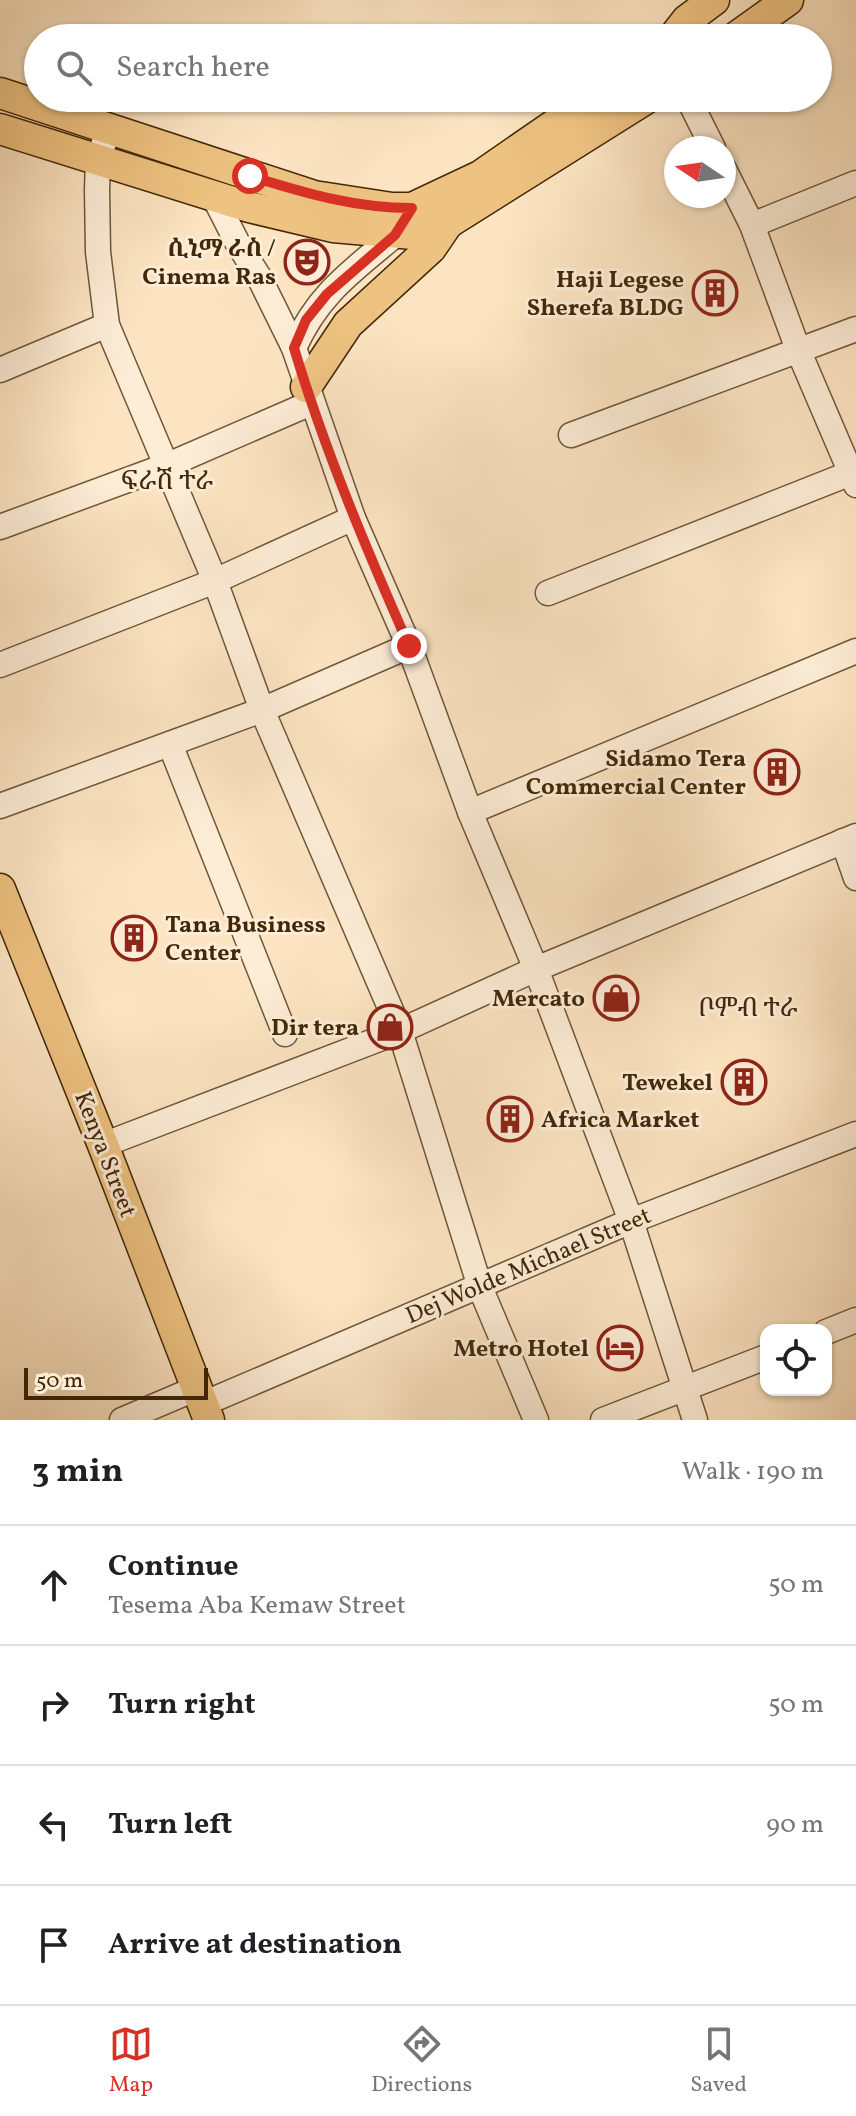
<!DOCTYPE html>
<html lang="en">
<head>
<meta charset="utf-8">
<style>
	body { margin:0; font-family:Vollkorn,"Noto Serif Ethiopic",serif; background:#f2f2f2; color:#202124 }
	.controls { position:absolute; right:24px; bottom:24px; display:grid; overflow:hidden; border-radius:16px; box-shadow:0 2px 6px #0004 }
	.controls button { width:72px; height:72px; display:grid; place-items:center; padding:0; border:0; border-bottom:2px solid #e0e0e0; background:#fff; color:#202124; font:40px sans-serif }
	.compass { position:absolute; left:664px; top:136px; width:72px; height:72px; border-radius:50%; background:#fff; box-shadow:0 2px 6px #0004; rotate:283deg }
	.scale { position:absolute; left:24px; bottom:20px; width:184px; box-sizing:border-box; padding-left:8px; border:4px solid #422808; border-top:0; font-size:22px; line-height:28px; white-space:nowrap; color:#422808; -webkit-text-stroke:6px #fdedd7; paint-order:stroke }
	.stop { position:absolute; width:24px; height:24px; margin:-18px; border:6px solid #d93025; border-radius:50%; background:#fff }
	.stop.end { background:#d93025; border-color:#fff; box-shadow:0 2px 8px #0008 }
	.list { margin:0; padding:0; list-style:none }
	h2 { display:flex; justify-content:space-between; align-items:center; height:104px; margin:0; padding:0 32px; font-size:34px }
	h2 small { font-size:26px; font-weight:400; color:#757577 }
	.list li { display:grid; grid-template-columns:52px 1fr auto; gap:24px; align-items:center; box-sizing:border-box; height:120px; padding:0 32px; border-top:2px solid #e0e0e0 }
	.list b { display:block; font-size:30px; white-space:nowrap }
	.list p { margin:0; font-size:26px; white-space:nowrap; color:#757577 }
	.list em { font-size:26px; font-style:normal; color:#757577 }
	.icon { flex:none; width:44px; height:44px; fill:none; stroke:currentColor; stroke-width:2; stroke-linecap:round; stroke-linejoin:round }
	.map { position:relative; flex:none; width:856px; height:1420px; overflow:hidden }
	.search { position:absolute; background:#fff; box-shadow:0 2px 6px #0004; left:24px; right:24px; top:24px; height:88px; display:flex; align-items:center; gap:20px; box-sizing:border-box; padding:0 28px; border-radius:44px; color:#757577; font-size:30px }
	.sheet { height:584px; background:#fff }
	nav { display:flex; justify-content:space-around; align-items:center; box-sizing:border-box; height:112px; border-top:2px solid #e0e0e0; background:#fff; font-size:22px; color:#757577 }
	nav a { display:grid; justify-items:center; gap:4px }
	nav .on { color:#d93025 }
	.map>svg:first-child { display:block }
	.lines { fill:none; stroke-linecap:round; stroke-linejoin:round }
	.minor-casing { stroke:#705736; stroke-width:27 }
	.major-casing { stroke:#422808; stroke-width:33 }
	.minor { stroke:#fdedd7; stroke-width:24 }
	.major { stroke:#eec281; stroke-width:30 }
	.route { stroke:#d93025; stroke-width:10 }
	.labels { text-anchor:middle; stroke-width:6; stroke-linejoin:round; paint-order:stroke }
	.poi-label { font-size:24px; font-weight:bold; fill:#422808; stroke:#fdedd7; text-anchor:end }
	.street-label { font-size:24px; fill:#422808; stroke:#fdedd7 }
	.neighbourhood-label { font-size:26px; fill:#422808; stroke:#fdedd7 }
</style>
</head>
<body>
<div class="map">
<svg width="856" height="1420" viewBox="0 0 856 1420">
	<rect width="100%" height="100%" fill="#fce4c2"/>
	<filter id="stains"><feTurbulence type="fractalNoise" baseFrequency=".0025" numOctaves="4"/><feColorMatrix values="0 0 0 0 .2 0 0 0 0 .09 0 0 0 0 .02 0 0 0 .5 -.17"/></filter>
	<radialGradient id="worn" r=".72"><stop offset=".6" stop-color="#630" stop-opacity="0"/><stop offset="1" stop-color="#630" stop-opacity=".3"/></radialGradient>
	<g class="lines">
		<!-- minor casing -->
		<g class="minor-casing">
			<g id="minor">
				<polyline points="688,98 713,148"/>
				<polyline points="109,128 98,160 97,190 98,252 107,325 215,581 262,710 400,1031 480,1287 536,1420"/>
				<polyline points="724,169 752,225 799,352 856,485"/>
				<polyline points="213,195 237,242 259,277 294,348 353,518 409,646 470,812 536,969 631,1221 695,1420"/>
				<polyline points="752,225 856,183"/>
				<path d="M294 348C318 294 352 271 395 235"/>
				<polyline points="0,370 107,325"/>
				<polyline points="571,435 856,329"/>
				<polyline points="0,527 168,465 311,403"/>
				<polyline points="548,593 851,473"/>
				<polyline points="0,665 215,581 353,518"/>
				<polyline points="170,744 285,1034"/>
				<polyline points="0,806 262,710 409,646"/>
				<polyline points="470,812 856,651"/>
				<polyline points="843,841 856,878"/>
				<polyline points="103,1145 400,1031 536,969 856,836"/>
				<polyline points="826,1332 856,1320"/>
				<polyline points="203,1404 631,1221 856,1134"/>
				<polyline points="122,1420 197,1388"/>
				<polyline points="603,1420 766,1357"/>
			</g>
		</g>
		<!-- major casing -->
		<g class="major-casing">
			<g id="major">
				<polyline points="673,38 687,20 714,0"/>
				<polyline points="735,38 788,0"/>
				<polyline points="0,93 314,196 392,208 412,208 480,176 593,98"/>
				<polyline points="0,129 249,207 333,227 413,234 448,223 647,98"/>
				<polyline points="306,387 348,324 431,248 448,223"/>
				<polyline points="0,889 103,1145 209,1420"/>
			</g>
		</g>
		<!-- minor -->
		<use href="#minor" class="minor"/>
		<!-- major -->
		<use href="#major" class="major"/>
	</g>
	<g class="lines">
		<!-- route -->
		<path class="route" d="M250 176C304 193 355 208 412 208L395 235 327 294 306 320 294 348C325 451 366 548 409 646"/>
	</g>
	<!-- icons -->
	<defs>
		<g id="theatre-ring" transform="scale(2.3)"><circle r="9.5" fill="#fdedd7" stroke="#8f2418" stroke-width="1.5"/><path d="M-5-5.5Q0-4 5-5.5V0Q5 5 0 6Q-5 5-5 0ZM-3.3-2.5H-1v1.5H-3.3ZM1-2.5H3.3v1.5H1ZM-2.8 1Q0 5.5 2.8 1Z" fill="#8f2418"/></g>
		<g id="building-ring" transform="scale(2.3)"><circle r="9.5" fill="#fdedd7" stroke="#8f2418" stroke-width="1.5"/><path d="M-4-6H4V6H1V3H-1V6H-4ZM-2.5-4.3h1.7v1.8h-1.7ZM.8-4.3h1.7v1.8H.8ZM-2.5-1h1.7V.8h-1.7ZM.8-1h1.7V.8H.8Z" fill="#8f2418"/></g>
		<g id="shop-ring" transform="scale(2.3)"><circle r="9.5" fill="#fdedd7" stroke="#8f2418" stroke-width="1.5"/><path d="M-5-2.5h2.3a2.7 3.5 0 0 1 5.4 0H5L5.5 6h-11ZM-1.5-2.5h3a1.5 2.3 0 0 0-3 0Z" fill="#8f2418"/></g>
		<g id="hotel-ring" transform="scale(2.3)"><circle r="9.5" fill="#fdedd7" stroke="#8f2418" stroke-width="1.5"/><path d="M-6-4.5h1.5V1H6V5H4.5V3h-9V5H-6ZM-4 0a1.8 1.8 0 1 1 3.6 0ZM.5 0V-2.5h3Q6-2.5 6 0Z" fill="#8f2418"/></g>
	</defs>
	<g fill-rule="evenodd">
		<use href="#theatre-ring" x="307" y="262"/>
		<use href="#building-ring" x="715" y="293"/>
		<use href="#building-ring" x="777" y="772"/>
		<use href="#building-ring" x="134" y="938"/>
		<use href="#shop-ring" x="616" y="998"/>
		<use href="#shop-ring" x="390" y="1027"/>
		<use href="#building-ring" x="744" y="1082"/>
		<use href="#building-ring" x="510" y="1119"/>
		<use href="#hotel-ring" x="620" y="1348"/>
	</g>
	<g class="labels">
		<!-- poi labels -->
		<g class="poi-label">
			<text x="276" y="256">ሲኒማ ራስ /<tspan x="276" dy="28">Cinema Ras</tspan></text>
			<text x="684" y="287">Haji Legese<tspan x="684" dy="28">Sherefa BLDG</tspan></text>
			<text x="746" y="766">Sidamo Tera<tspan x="746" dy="28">Commercial Center</tspan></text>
			<text x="165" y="932" text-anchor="start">Tana Business<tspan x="165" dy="28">Center</tspan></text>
			<text x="585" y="1006">Mercato</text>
			<text x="359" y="1035">Dir tera</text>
			<text x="713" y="1090">Tewekel</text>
			<text x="541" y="1127" text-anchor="start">Africa Market</text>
			<text x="589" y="1356">Metro Hotel</text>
		</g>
		<!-- street labels -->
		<g class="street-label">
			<text transform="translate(106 1154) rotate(69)" y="8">Kenya Street</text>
			<text transform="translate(528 1265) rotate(-23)" y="8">Dej Wolde Michael Street</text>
		</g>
		<!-- neighbourhood labels -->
		<g class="neighbourhood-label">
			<text x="167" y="489">ፍራሽ ተራ</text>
			<text x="748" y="1016">ቦምብ ተራ</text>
		</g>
	</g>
	<rect width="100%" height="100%" filter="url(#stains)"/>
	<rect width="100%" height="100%" fill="url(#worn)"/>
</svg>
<div class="controls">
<button><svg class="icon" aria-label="locate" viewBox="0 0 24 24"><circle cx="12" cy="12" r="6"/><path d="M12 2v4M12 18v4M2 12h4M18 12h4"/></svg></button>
</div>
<svg class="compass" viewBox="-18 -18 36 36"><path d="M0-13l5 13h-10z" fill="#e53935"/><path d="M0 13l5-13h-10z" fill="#757577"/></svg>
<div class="scale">50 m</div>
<div class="stop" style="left:250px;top:176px"></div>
<div class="stop end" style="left:409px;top:646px"></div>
<div class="search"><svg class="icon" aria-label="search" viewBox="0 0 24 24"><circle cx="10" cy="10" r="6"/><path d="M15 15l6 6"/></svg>Search here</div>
</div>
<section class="sheet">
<h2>3 min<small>Walk · 190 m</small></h2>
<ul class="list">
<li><svg class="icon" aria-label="ahead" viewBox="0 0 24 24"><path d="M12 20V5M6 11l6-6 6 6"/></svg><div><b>Continue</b><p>Tesema Aba Kemaw Street</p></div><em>50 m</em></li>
<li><svg class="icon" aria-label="right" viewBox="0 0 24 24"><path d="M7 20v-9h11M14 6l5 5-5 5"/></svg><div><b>Turn right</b></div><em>50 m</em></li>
<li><svg class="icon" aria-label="left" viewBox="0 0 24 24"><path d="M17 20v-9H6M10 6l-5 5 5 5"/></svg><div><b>Turn left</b></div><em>90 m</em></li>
<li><svg class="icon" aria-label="arrive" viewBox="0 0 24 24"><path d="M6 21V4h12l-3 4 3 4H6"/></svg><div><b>Arrive at destination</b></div></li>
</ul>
</section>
<nav>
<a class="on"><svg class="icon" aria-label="map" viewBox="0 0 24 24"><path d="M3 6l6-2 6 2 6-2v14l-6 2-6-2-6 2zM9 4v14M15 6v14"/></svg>Map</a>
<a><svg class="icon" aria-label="directions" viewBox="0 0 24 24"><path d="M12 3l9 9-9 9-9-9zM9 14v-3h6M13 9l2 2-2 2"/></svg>Directions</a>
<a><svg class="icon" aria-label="saved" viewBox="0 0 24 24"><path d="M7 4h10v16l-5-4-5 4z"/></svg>Saved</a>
</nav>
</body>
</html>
